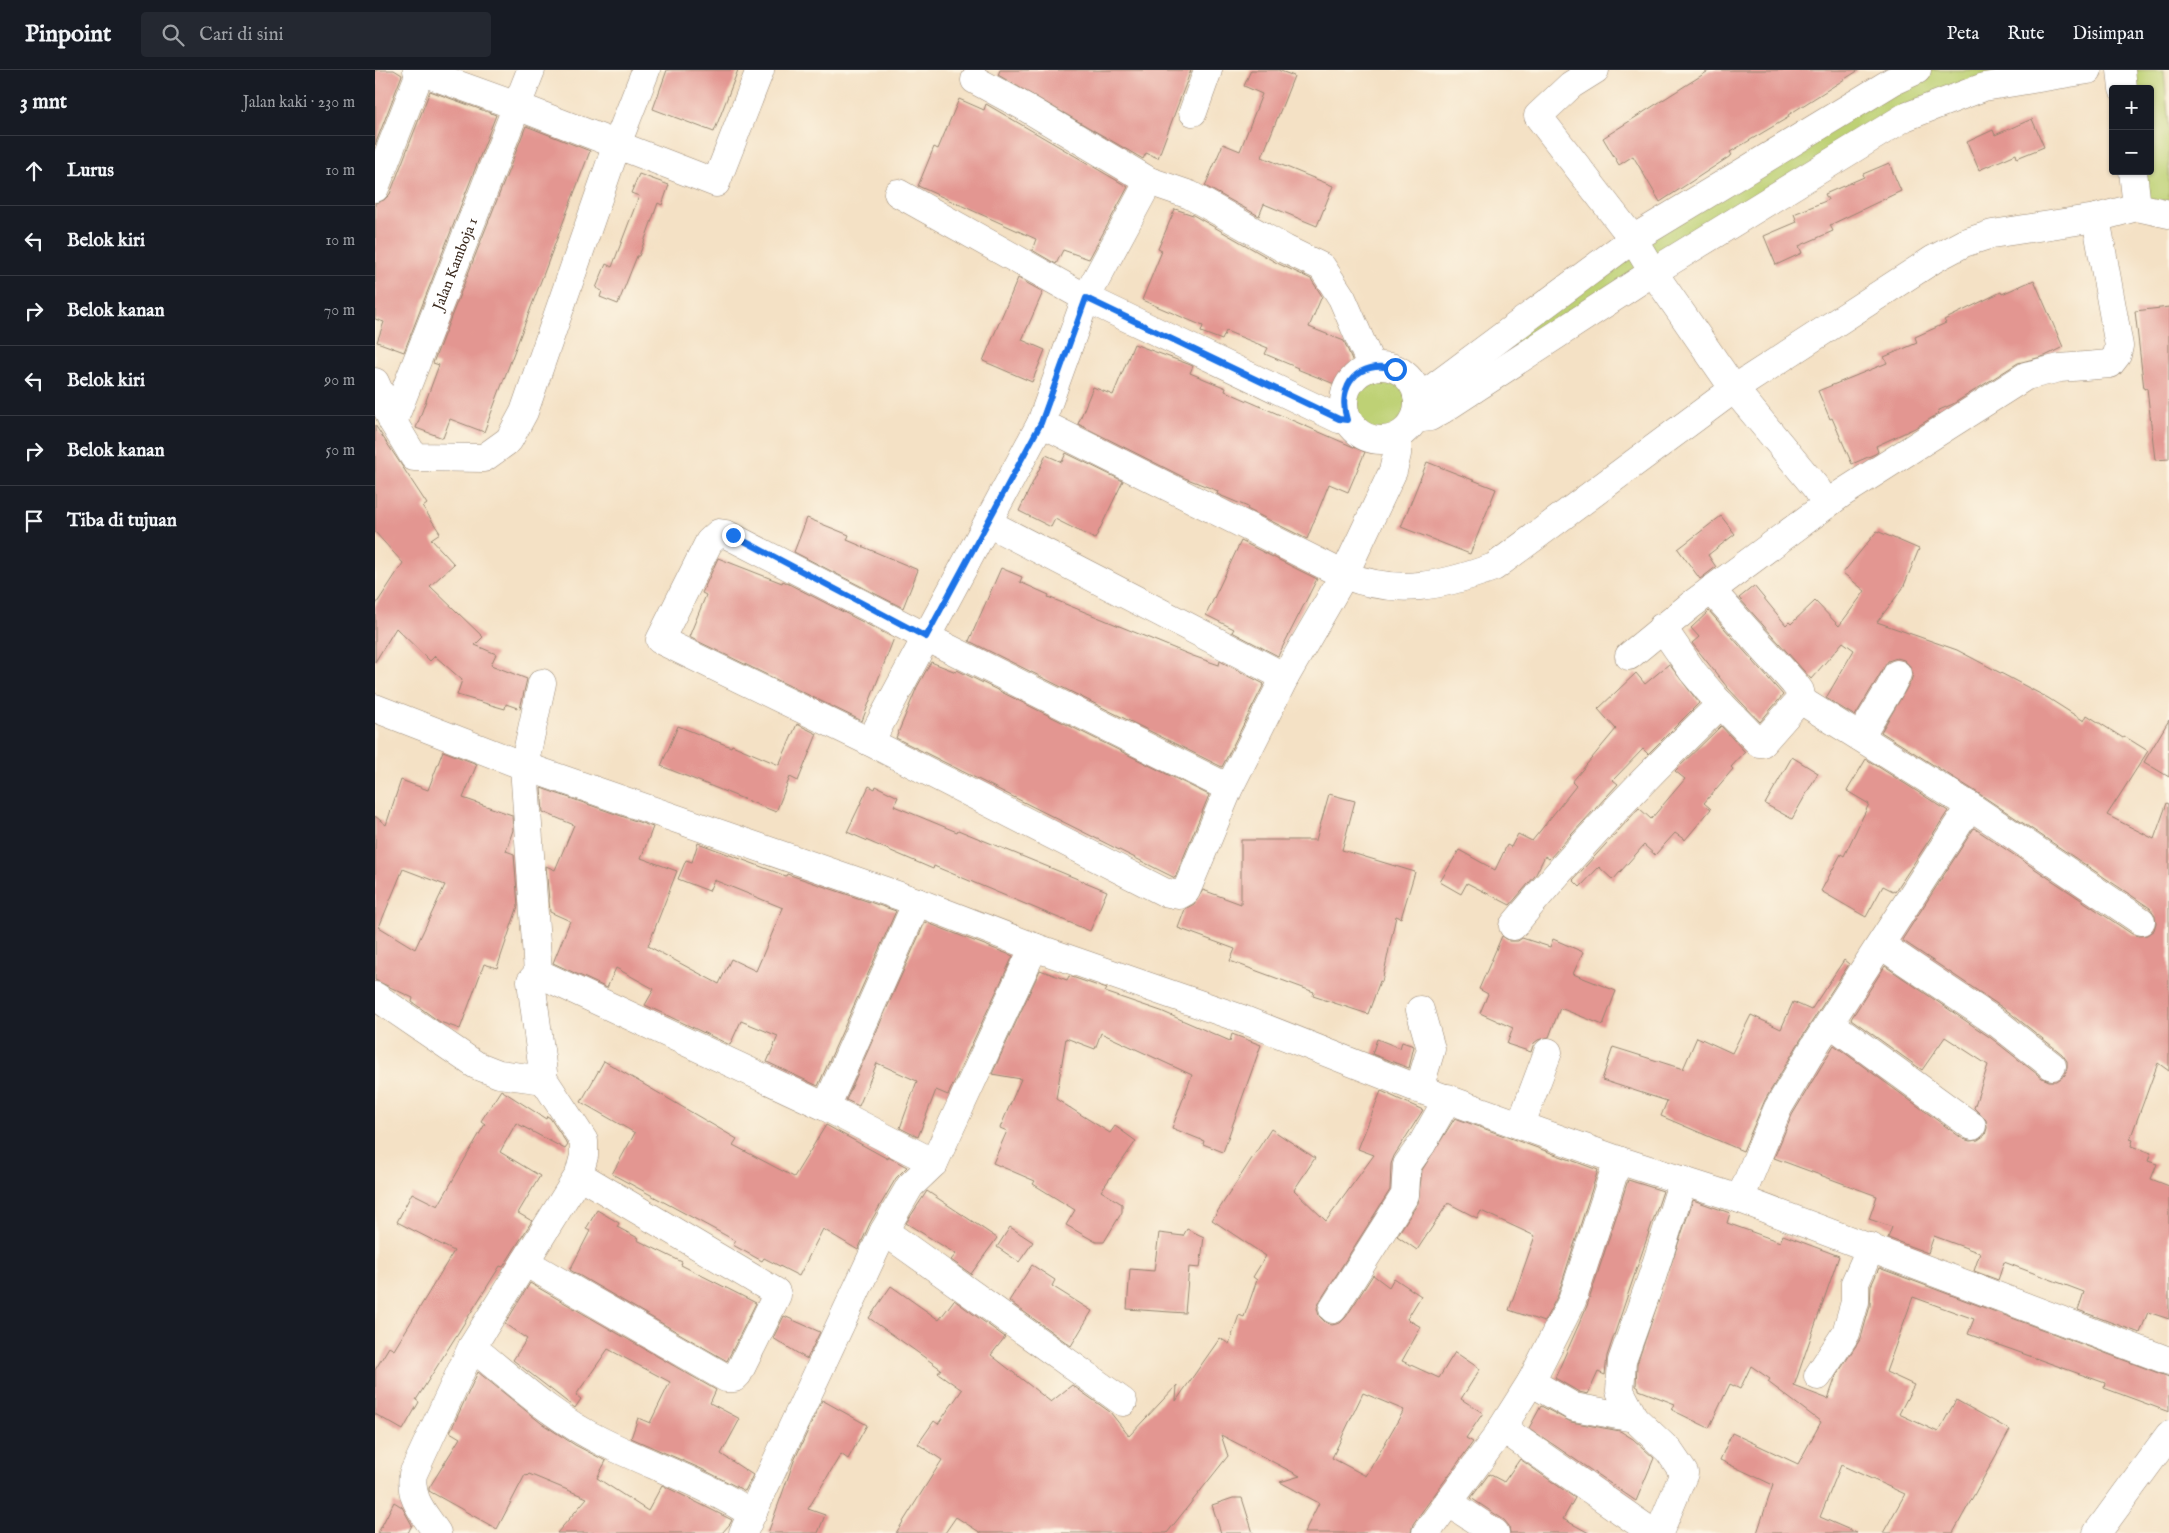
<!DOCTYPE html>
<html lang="id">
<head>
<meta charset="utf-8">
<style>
	body { margin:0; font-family:"IM FELL English",serif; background:#242831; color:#f1f3f6 }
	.controls { position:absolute; right:15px; top:15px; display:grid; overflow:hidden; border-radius:5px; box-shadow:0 1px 4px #0004 }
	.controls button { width:45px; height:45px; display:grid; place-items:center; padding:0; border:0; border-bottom:1px solid #363941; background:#171b24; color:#f1f3f6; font:25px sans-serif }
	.stop { position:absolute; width:15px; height:15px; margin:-11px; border:4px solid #1a73e8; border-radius:50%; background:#fff }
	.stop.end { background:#1a73e8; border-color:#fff; box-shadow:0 1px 5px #0008 }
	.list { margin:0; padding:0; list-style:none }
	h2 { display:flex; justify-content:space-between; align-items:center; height:65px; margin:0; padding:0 20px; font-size:21px }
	h2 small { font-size:16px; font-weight:400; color:#9ea1a6 }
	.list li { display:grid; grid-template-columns:32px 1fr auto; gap:15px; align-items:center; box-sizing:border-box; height:70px; padding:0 20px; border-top:1px solid #363941 }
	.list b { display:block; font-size:19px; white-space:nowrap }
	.list em { font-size:16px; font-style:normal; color:#9ea1a6 }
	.icon { flex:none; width:28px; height:28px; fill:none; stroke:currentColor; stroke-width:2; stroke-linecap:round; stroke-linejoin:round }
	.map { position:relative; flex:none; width:1794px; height:1463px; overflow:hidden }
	header { display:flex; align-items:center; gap:30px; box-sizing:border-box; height:70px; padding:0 25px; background:#171b24; border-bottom:1px solid #363941 }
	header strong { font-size:24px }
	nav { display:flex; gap:28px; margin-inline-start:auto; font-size:18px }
	.search { width:350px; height:45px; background:#242831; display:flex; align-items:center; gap:12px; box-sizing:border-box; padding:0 18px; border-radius:5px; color:#9ea1a6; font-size:19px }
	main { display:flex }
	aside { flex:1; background:#171b24 }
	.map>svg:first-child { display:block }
	.green { fill:#bed175; stroke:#7c7e4a }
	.building { fill:#e39691; fill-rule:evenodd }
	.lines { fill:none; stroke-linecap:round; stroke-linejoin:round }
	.minor-casing { stroke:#988672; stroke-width:29 }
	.tertiary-casing { stroke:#988672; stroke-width:29 }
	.minor { stroke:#fff; stroke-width:28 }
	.tertiary { stroke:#fff; stroke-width:28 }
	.route { stroke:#1a73e8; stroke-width:6 }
	.labels { text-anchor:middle; stroke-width:4; stroke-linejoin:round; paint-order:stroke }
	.street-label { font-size:15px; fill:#3b2a1e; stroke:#fcf5e5 }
</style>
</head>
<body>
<header>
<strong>Pinpoint</strong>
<div class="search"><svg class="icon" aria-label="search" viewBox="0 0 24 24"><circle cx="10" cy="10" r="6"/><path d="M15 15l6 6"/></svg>Cari di sini</div>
<nav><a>Peta</a><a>Rute</a><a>Disimpan</a></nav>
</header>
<main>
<aside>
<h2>3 mnt<small>Jalan kaki · 230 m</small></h2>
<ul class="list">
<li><svg class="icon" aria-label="ahead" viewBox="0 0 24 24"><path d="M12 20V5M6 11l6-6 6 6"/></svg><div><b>Lurus</b></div><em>10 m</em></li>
<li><svg class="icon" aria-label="left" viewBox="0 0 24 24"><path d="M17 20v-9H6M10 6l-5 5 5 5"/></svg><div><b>Belok kiri</b></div><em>10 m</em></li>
<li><svg class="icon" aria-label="right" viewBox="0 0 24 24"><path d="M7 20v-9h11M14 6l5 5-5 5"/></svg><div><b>Belok kanan</b></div><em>70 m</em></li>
<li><svg class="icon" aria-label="left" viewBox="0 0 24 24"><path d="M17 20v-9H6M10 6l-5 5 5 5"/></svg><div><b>Belok kiri</b></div><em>90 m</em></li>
<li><svg class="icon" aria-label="right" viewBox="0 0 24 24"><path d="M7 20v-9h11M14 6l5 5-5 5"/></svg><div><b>Belok kanan</b></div><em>50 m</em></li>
<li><svg class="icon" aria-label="arrive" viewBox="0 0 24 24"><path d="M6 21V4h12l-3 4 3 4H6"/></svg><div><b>Tiba di tujuan</b></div></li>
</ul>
</aside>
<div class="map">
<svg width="1794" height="1463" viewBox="0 0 1794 1463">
	<rect width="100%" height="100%" fill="#fcf5e5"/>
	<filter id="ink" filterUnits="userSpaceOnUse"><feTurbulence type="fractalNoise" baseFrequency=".02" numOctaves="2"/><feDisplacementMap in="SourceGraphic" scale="10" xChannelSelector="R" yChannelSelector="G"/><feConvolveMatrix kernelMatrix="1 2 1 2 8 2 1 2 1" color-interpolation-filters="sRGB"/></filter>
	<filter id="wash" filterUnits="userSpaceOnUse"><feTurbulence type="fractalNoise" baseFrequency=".0096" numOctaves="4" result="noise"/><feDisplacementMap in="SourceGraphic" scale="20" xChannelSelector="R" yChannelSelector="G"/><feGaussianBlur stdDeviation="1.12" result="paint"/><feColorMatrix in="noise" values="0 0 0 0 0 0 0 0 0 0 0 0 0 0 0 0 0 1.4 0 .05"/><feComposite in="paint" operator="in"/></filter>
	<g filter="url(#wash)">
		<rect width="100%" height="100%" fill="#f4e1c5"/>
		<!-- green -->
		<g class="green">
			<path d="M1542 0H1713L1530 47 1011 370C995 370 983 366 975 352 951 306 1008 276 1038 315L1258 169Z"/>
			<polygon points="1746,0 1789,0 1794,56 1794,144 1762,137 1758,101 1775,101 1775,19 1748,19"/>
		</g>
		<g id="blocks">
			<!-- building -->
			<g class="building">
				<polygon points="0,0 19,0 27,5 0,75"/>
				<polygon points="292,0 363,0 339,62 278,39"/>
				<polygon points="625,0 816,0 783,88 771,83 768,89 623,5"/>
				<polygon points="876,0 903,0 919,6 887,87 958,116 942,156 889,134 884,146 830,116 848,74 865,81 887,24 869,16"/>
				<polygon points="1335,0 1484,0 1413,45 1414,47 1355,82 1357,85 1285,132 1258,86 1244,95 1228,68"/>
				<polygon points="55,21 121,45 29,282 2,272 9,252 0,249 0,133 9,130 15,124"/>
				<polygon points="584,29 609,40 611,34 753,117 714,189 688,180 681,194 657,180 661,169 543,116 559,77 563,79"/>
				<polygon points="1657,49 1669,77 1642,88 1641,84 1604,100 1592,72 1618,60 1620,65"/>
				<polygon points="151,56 215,81 109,362 75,349 68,368 41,358 64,295 58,293"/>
				<polygon points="1514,93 1526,121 1455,155 1458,161 1424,176 1427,183 1401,195 1389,166 1422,152 1419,144 1453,130 1450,124 1489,107 1488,104"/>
				<polygon points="264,104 294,115 287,135 283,133 264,186 262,186 243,234 225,227 227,221 221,218 231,194 237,197 264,126 256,123"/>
				<polygon points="800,139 818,145 902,193 936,209 947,226 934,257 969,271 978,292 967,317 922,299 923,298 890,284 893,278 851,261 847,270 826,262 828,256 767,230 787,181 783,179"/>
				<polygon points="643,208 668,222 647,270 670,280 657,312 608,291"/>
				<polygon points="1659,210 1688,277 1670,286 1643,293 1578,334 1562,341 1563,344 1540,358 1501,376 1503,382 1500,384 1477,394 1457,348 1455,349 1443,321 1512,293 1509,287 1542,273 1540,267 1571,253 1569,250 1626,222 1627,224"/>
				<polygon points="1794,237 1794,389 1780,390 1772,318 1769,319 1760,241"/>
				<polygon points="759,274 813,294 818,296 815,303 851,318 850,321 990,382 973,422 954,414 932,469 872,439 873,437 842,424 843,421 810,408 703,354 718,317 738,325"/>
				<polygon points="0,355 52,434 48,437 65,463 56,469 79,494 55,516 108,567 100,575 121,584 116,595 152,609 145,639 131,634 130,639 82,625 87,610 60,586 55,591 21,558 0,592 0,536 28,493 0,462"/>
				<polygon points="691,383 748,411 720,469 680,449 676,457 644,441 671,385 687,392"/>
				<polygon points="1052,392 1121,419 1095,484 1026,457"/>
				<polygon points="1346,446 1360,464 1333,485 1341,497 1325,509 1303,479"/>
				<polygon points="432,448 474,465 472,470 543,500 528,538 419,482"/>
				<polygon points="1502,461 1544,479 1528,518 1502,552 1582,580 1673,628 1709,651 1712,645 1748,668 1749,666 1773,681 1732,745 1779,769 1792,733 1794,734 1794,1001 1783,993 1755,1069 1758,1070 1756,1076 1776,1083 1773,1091 1782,1094 1776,1109 1794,1116 1794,1249 1773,1242 1765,1263 1703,1240 1709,1222 1629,1192 1623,1210 1599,1201 1605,1183 1559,1166 1553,1183 1513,1168 1517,1157 1494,1149 1502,1126 1399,1088 1417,1045 1459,975 1588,1069 1595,1071 1603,1070 1610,1065 1612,1058 1611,1050 1599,1038 1613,995 1570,967 1547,1000 1476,949 1510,896 1616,968 1667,1008 1674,1011 1682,1011 1690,1005 1692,998 1692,991 1687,984 1634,942 1527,870 1599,758 1757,864 1764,866 1772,865 1779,860 1781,853 1780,845 1775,838 1603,723 1506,662 1536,611 1538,604 1535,596 1529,590 1522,588 1513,591 1480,646 1451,628 1479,580 1468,572 1436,609 1364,528 1379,516 1411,555 1414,552 1416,554 1440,531 1464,556 1490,521 1468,503"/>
				<polygon points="866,471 942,509 903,586 857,562 859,559 831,545"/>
				<polygon points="343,488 407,513 408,511 519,568 487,651 314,567 331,525 327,523"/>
				<polygon points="626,498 647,507 645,512 674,525 673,527 818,586 844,595 845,591 889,614 847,697 594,571"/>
				<polygon points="1334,541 1408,625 1385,652 1352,617 1317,573 1324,567 1316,558"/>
				<polygon points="556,592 581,602 582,600 834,725 800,808 521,668 542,617"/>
				<polygon points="1294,594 1324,633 1273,684 1268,679 1238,710 1243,714 1174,789 1170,786 1160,806 1135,835 1092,813 1086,824 1065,812 1084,780 1120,800 1132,775 1136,777 1143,764 1157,771 1201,716 1197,712 1241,659 1223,639 1261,603 1270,614"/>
				<polygon points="1794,650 1794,707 1769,692"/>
				<polygon points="422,654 442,664 423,711 415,707 401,742 286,696 303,656 356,677 357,675 404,695"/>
				<polygon points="1346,656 1370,682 1356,697 1358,699 1329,733 1336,739 1310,770 1300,763 1280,785 1269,775 1238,810 1224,797 1205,817 1198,810 1264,738 1276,749 1310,709 1300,701"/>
				<path d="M68 681 102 694 88 728 137 745 138 760 131 781 139 784 143 836 122 898 109 894 85 959 65 952 37 932 38 928 0 910V746L11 755 26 710 53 720ZM28 799 70 815 40 879 4 857Z"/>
				<polygon points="1417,687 1443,703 1417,749 1390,734"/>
				<polygon points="1491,689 1573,741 1520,822 1508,816 1491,847 1446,821 1466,784 1469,786 1494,734 1472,721"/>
				<polygon points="494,716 500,719 501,716 523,727 519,736 582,762 583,760 732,821 715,861 559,796 558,799 472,762"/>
				<polygon points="166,718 278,757 266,788 302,801 273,876 344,914 356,889 381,901 408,838 339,810 334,821 303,809 311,790 317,792 323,773 411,806 412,804 521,841 443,1016 392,992 403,966 366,951 355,975 270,935 279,919 241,898 232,918 178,893 195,851 175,842 171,796 180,800 199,755 168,742"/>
				<polygon points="954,724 980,731 967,780 1040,802 1026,848 1021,846 1007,912 1005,911 993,944 938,926 939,922 855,891 860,879 803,858 810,839 819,834 828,820 866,834 866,770 941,770"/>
				<polygon points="550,852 638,886 573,1025 561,1020 543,1067 525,1058 542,1011 502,993 484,1036 471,1030"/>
				<polygon points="1127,866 1135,871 1143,871 1147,868 1175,877 1178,869 1208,882 1198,904 1241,921 1228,955 1185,938 1174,967 1163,970 1159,973 1156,982 1132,974 1138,958 1105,943 1113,924 1104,919"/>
				<polygon points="1469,890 1474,894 1429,964 1390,1030 1368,1081 1286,1046 1292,1031 1227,1010 1238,977 1308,999 1322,967 1357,983 1376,945 1406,959 1418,932 1436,940"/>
				<polygon points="665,900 692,910 694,906 732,919 730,922 786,941 855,971 857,964 886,975 848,1082 828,1074 829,1071 797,1058 817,1005 726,963 720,979 691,968 681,1029 735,1063 740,1056 761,1071 726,1121 747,1134 747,1142 729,1172 721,1172 691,1155 700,1140 658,1114 660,1111 618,1093 632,1061 625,1058 646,1009 617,1004"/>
				<polygon points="1002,969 1025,978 1027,972 1039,976 1034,998 997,984"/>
				<polygon points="229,991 362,1069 358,1075 419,1107 451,1055 513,1089 513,1087 532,1097 521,1108 495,1153 483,1180 448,1159 424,1206 389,1188 387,1191 358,1175 361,1171 237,1104 260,1063 206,1032"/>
				<polygon points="126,1020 171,1049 172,1046 175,1048 193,1075 190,1079 141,1053 125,1082 165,1106 143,1143 157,1151 128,1197 125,1196 41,1330 44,1332 28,1360 0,1344 0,1300 14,1277 19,1280 79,1181 22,1152 37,1123 63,1136 110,1054 106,1051"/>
				<path d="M1006 1021 1048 1040 1019 1086 1016 1094 1015 1120 945 1231 942 1238 944 1246 950 1252 957 1255 965 1253 971 1247 998 1205 1014 1217 1019 1208 1046 1226 1032 1249 1046 1257 1027 1291 1064 1308 1080 1282 1105 1299 1086 1329 1108 1343 1091 1368 1098 1372 1038 1454 1036 1463H929L944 1433 905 1412 925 1406 846 1365 853 1386 792 1463H606L581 1447 570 1463H521L567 1390 543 1374 559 1351 563 1354 587 1320 563 1303 566 1299 494 1248 516 1216 564 1250 579 1230 630 1267 616 1285 676 1332 697 1315 735 1342 754 1366 802 1315 801 1331 845 1268 854 1274 864 1245 869 1247 882 1210 878 1207 891 1186 837 1150 896 1059 940 1088 919 1120 951 1151 999 1085 983 1079ZM988 1323 1029 1340 991 1406 957 1388Z"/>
				<polygon points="1080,1048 1223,1100 1183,1225 1169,1252 1134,1240 1160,1166 1106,1141 1102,1148 1073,1133 1042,1180 1022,1166 1043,1133 1047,1100"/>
				<polygon points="1253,1110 1288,1121 1232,1286 1230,1305 1223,1302 1213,1324 1204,1322 1180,1308 1212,1236"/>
				<polygon points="552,1121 622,1168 596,1204 576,1190 581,1184 531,1153"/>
				<polygon points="1318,1130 1355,1143 1352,1153 1405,1172 1408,1165 1464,1186 1419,1316 1453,1329 1461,1306 1486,1268 1495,1236 1496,1216 1504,1198 1794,1307 1794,1342 1729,1318 1730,1313 1593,1264 1599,1249 1538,1227 1511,1302 1539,1315 1524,1344 1563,1362 1581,1330 1635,1360 1578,1463 1508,1463 1530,1424 1466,1395 1445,1447 1482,1463 1382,1463 1398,1415 1345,1390 1357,1363 1423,1394 1446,1352 1393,1312 1395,1309 1376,1296 1365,1319 1355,1314 1334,1358 1297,1340 1300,1334 1264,1320 1264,1318 1261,1316 1262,1294"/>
				<polygon points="222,1140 244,1153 242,1157 263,1168 262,1170 307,1192 306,1195 381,1233 352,1291 195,1200 215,1161 211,1159"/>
				<polygon points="635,1157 658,1172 644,1192 622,1177"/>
				<polygon points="812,1159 829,1167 825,1198 814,1197 810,1243 752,1239 755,1199 779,1201 784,1163 808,1166"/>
				<polygon points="657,1195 680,1210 677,1216 717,1241 696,1276 634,1231"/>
				<polygon points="155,1213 341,1320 335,1333 365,1349 346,1384 378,1405 370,1421 329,1400 256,1368 263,1348 275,1353 295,1312 233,1279 201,1325 206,1329 200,1338 138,1290 152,1269 130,1254"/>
				<polygon points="409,1246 445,1262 432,1289 398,1268"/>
				<polygon points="103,1302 166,1353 200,1375 231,1391 222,1408 273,1441 287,1415 357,1450 355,1454 347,1463 182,1463 212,1428 154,1404 152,1406 150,1405 122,1459 54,1421 54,1418 85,1368 75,1362"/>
				<polygon points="447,1330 492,1355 473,1389 466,1384 433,1439 450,1445 443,1463 393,1463 419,1391"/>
				<polygon points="1166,1336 1196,1352 1245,1361 1258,1369 1279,1388 1261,1431 1154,1358"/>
				<polygon points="1145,1389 1200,1428 1188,1449 1214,1463 1135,1463 1134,1456 1129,1450 1096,1428 1114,1404 1129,1412"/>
				<polygon points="858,1428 867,1428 878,1463 846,1463 837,1435"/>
				<polygon points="19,1432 27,1437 37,1455 33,1463 3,1463"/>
			</g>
		</g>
	</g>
	<g filter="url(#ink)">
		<use href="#blocks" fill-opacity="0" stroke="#988672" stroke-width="1"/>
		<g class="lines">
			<!-- minor casing -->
			<g class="minor-casing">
				<g id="minor">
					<polyline points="42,0 142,36 341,113 385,0"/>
					<polyline points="1220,0 1196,15 1163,46 1258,169 1278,202 1359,319 1442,419 1451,434"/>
					<polyline points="1746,0 1748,19"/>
					<polyline points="600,10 650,37 774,111 815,125 910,179 947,197 967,228 997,297"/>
					<polyline points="818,42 833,0"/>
					<polyline points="1758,101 1762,137"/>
					<polyline points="0,118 46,0"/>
					<polyline points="523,123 711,228 964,349 972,350"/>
					<circle cx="1006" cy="333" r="37"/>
					<polyline points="0,312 18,352 39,387 109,388 134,370 149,342 242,74 271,0"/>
					<polyline points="1042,326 1058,318 1258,169 1518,11 1542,0"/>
					<polyline points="1040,349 1055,347 1067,340 1278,202 1530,47 1609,17 1713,0"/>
					<path id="s1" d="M18 352 156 0"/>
					<path d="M666 353 969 505C1023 526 1067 516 1119 497L1359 319 1559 189 1589 173 1617 164 1721 148 1762 137 1794 144"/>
					<polyline points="613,453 910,607"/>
					<polyline points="1336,520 1419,613 1425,621 1427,631"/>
					<polyline points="1287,557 1318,602 1340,628 1384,673 1387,673 1424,631 1427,631 1595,736 1766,851"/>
					<polyline points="1254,586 1316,535 1466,424 1651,306 1685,298 1735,294 1742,285 1744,276 1721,148"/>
					<polyline points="0,638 149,696 542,832 659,877 867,949 1044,1019 1243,1090 1365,1129 1794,1291"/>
					<polyline points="1485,667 1515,618 1522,604"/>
					<polyline points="495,672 666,353 711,228 774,111"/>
					<polyline points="854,718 551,567 351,464 344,463 334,472 285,570 495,672 789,822 804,825 811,821 815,812 854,718 910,607 969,505 1018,401 1022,384 1022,367"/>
					<path d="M1138 856C1202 778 1273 704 1346 634"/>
					<polyline points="1506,875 1625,955 1677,996"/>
					<polyline points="163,903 451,1037 559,1093"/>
					<polyline points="0,926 101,995 124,1004 169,1010"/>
					<polyline points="1455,953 1597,1056"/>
					<polyline points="1044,1019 1056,979 1045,940"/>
					<polyline points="451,1037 542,832"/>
					<polyline points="1146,1054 1173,982"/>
					<polyline points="1365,1129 1403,1038 1442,972 1595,736"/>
					<polyline points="509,1161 748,1332"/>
					<polyline points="150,1192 351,1308 359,1308 363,1304 402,1225 401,1222 204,1105"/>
					<polyline points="958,1239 1030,1125 1032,1095 1047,1074 1073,1028"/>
					<path d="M97 1277C138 1310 178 1348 226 1371 276 1396 330 1413 377 1444"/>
					<polyline points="1443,1306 1471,1263 1480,1232 1480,1213 1496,1177"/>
					<polyline points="1156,1312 1199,1337 1259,1348"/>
					<polyline points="1127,1358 1278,1463"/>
					<polyline points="1073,1432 1120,1463"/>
					<path d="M62 1463C49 1443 34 1429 38 1404L97 1277 204 1105 209 1086V1071L169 1010 156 911 163 903 149 696 167 613"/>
					<polyline points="368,1463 509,1161 535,1116 559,1093 659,877"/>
					<polyline points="1051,1463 1120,1369 1156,1312 1197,1231 1243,1090"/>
					<polyline points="1284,1463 1309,1403 1294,1381 1259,1348 1245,1321 1247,1291 1277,1207 1308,1110"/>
				</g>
			</g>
			<!-- tertiary casing -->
			<g class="tertiary-casing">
				<polyline id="tertiary" points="1722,1463 1794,1365"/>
			</g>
			<!-- minor -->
			<use href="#minor" class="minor"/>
			<!-- tertiary -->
			<use href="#tertiary" class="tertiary"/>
		</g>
	</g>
	<g class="lines" filter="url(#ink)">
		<!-- route -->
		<path class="route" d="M358 465 551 567 666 353 711 228 964 349 972 350C961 315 984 289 1020 299"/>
	</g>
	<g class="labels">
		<!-- street labels -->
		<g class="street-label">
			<text dy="5" stroke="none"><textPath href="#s1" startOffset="170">Jalan Kamboja 1</textPath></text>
		</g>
	</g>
</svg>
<div class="controls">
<button>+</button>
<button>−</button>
</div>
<div class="stop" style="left:1020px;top:299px"></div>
<div class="stop end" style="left:358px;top:465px"></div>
</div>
</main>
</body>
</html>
